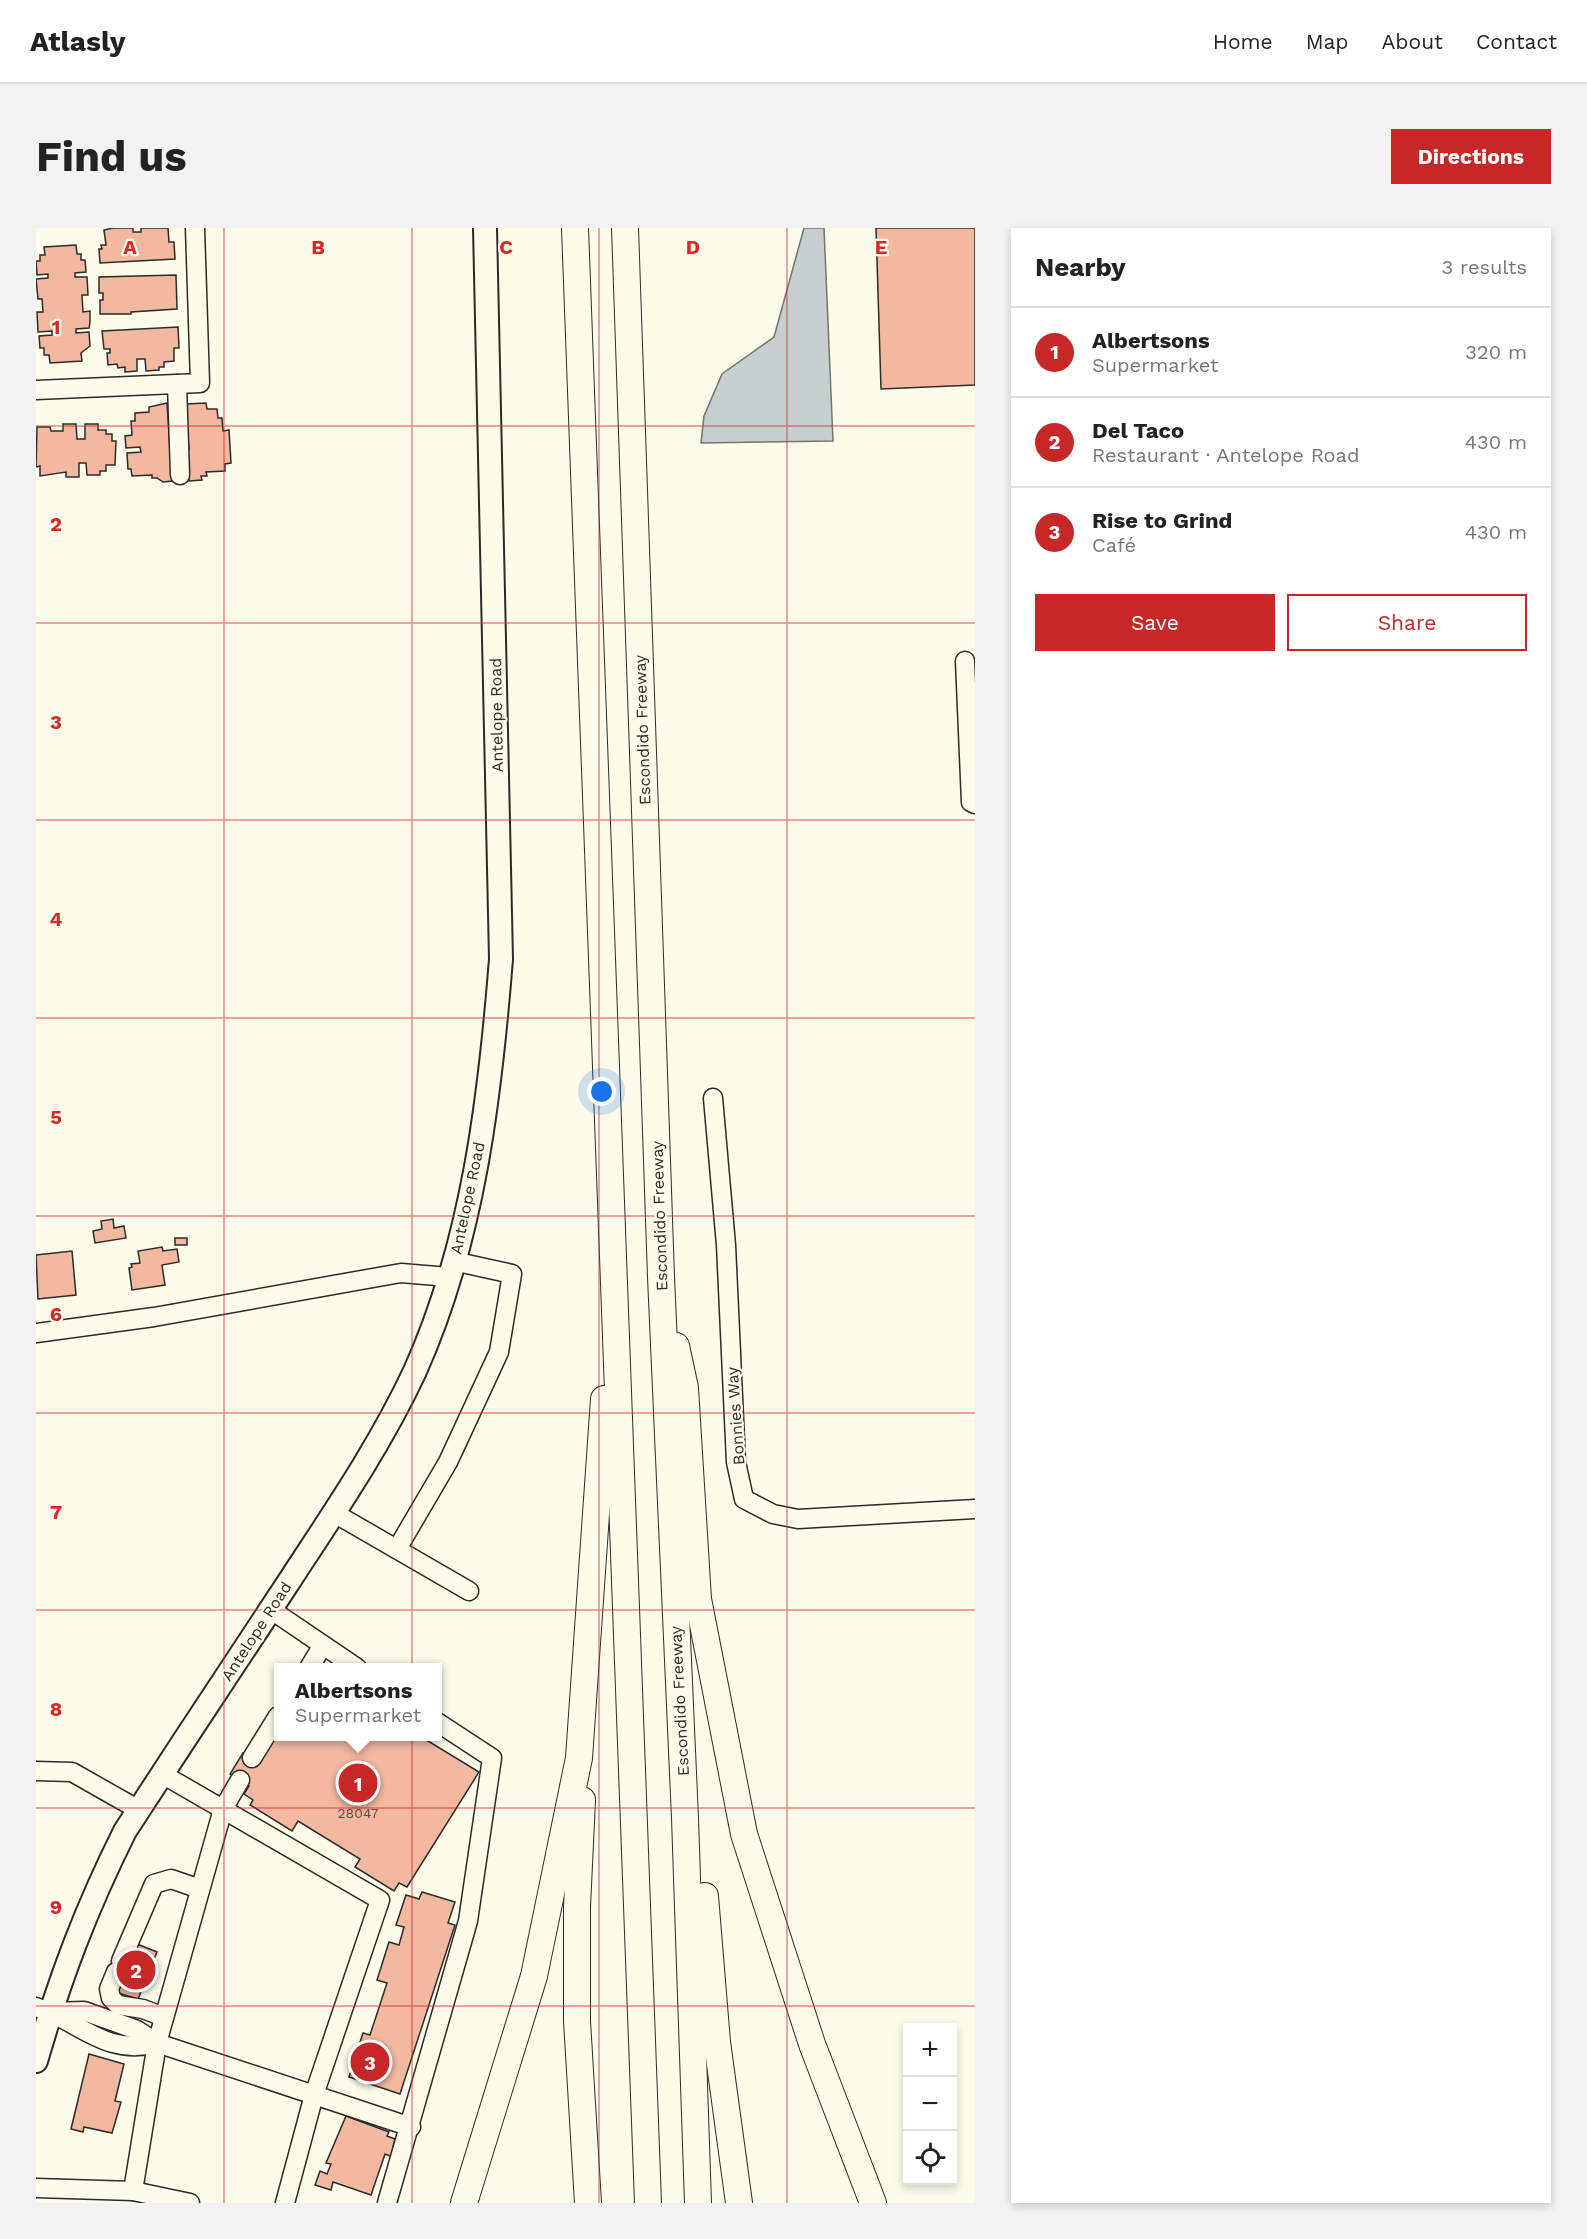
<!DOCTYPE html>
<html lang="en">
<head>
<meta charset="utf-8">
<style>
	body { margin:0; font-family:"Work Sans",sans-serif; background:#f2f2f2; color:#222 }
	.controls { position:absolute; right:18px; bottom:18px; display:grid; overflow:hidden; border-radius:0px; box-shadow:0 3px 9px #0003 }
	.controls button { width:54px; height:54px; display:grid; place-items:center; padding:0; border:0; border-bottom:2px solid #e0e0e0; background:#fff; color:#222; font:30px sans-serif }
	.you { position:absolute; left:566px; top:864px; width:21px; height:21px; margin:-15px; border:4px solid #fff; border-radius:50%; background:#1a73e8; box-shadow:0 0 0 9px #1a73e833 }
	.badge { display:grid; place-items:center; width:39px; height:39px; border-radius:50%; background:#c62828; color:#fff; font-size:20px; font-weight:700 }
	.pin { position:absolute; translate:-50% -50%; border:3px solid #fff; box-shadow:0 2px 6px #0006 }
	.popup { position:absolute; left:238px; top:1435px; width:168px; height:78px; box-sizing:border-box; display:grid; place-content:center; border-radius:0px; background:#fff; filter:drop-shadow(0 2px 4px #0005); font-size:20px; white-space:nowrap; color:#767676 }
	.popup b { font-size:22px; color:#222 }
	.popup::after { content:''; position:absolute; left:50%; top:100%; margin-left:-12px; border:12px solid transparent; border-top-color:#fff }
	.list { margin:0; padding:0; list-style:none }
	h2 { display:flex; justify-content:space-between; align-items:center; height:78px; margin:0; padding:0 24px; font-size:26px }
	h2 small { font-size:20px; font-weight:400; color:#767676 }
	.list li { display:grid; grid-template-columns:39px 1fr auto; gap:18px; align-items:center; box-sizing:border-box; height:90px; padding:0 24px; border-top:2px solid #e0e0e0 }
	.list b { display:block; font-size:22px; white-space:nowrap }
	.list p { margin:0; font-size:20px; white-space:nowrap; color:#767676 }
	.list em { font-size:20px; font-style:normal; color:#767676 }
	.actions { display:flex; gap:12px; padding:18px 24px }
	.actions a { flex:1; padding:14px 0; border:2px solid #c62828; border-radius:0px; text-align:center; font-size:21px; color:#c62828 }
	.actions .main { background:#c62828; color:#fff }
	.icon { flex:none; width:33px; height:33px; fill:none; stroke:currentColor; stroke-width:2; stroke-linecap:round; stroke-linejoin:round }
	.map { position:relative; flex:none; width:939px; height:1975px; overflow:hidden; border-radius:0px }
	header { display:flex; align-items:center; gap:36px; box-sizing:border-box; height:84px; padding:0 30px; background:#fff; border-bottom:2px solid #e0e0e0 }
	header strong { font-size:28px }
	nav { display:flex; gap:33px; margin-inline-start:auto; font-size:21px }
	.intro { display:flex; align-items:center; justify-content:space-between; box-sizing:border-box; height:144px; padding:0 36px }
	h1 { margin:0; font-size:42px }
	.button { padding:15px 27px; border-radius:0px; background:#c62828; color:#fff; font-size:21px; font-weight:700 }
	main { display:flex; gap:36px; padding:0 36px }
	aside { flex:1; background:#fff; border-radius:0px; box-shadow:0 3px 9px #0003 }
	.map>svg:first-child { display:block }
	.water { fill:#c7d0d0; stroke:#74746e; stroke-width:1.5 }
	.building { fill:#f2b8a0; stroke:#2b2b2b; stroke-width:1.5 }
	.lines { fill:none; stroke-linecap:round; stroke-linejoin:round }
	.minor-casing { stroke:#2b2b2b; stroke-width:21 }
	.major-casing { stroke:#2b2b2b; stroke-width:26 }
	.highway-casing { stroke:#2b2b2b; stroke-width:28 }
	.minor { stroke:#fdfbea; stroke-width:18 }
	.major { stroke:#fdfbea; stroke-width:22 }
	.highway { stroke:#fdfbea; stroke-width:26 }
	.grid { fill:none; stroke:#d62828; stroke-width:1.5; stroke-opacity:0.55 }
	.labels { text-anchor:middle; stroke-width:4.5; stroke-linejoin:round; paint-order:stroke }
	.number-label { font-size:14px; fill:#5d4e48 }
	.street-label { font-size:16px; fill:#2b2b2b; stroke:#fdfbea }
	.grid-label { font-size:20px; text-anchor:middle; font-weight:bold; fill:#d62828; stroke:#fdfbea; stroke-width:4.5; stroke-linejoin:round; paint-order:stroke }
</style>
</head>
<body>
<header>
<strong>Atlasly</strong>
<nav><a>Home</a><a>Map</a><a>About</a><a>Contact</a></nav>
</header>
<div class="intro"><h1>Find us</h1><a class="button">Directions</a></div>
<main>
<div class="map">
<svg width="939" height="1975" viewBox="0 0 939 1975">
	<rect width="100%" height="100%" fill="#fdfbea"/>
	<!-- water -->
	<polygon class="water" points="768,0 788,0 797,213 665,215 668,188 686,146 738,109"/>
	<!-- building -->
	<g class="building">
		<polygon points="77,0 97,0 97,4 105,4 105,0 132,0 133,14 138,14 139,31 64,35 63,21 66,21 65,17 70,17 68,2"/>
		<polygon points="840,0 939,0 939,157 845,161"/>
		<polygon points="40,17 41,26 45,26 45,32 49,32 50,44 39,45 39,49 51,49 52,67 46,67 47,84 54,83 54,94 53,100 40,101 40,105 53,104 54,118 45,125 46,133 14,135 13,127 8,127 8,120 4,120 3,108 16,107 16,103 2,104 1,84 7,84 6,71 2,71 0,51 12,50 12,46 1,47 0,33 4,33 4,27 9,27 8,19"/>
		<polygon points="140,47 141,81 95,84 95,86 64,86 64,72 67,72 67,65 63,65 63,49"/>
		<polygon points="142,99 143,120 138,120 138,133 128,134 128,139 123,139 123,142 110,143 109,131 101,131 101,143 89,144 89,139 82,140 81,136 72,137 71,125 74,125 74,121 68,121 66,103"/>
		<polygon points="131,175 136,253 127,254 121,250 116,250 116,247 96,248 95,241 92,241 91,225 105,224 104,219 90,220 89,208 96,207 95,193 99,193 99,185 113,184 113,179"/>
		<polygon points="170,175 171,181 181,181 182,190 186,190 187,203 193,202 195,235 189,236 189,243 170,244 171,248 165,248 166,252 153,253 149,222 153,222 149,176"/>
		<polygon points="27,196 40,196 41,211 49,211 49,196 62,196 62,202 70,202 70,206 76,206 76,213 80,213 79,237 70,237 70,243 64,243 64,247 51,247 50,235 43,235 43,249 30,249 30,244 4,248 4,238 0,239 1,199 14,199 15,203 27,203"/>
		<polygon points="77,991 78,1000 88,998 90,1010 59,1015 57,1003 66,1001 65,993"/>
		<rect x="139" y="1010" width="12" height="7"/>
		<polygon points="126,1019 127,1023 141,1021 143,1034 126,1037 129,1057 96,1062 93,1040 96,1039 95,1036 104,1035 102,1023"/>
		<polygon points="36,1023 40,1067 2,1071 0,1027"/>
		<polygon points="242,1501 242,1508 384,1508 443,1544 371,1659 363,1655 358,1663 319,1639 324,1631 262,1593 256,1603 214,1577 217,1572 208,1566 213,1558 194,1546 207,1525 222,1534"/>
		<polygon points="386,1664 419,1674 412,1695 419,1697 364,1866 313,1849 327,1805 334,1807 351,1755 341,1752 353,1714 363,1717 368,1699 360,1697 370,1667 383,1671"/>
		<polygon points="96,1714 121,1724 102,1771 79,1764"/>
		<polygon points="53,1826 88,1836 79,1873 85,1874 76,1905 48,1899 47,1904 35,1901"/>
		<polygon points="310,1888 353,1904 351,1908 359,1911 357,1919 363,1921 359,1930 349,1926 335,1967 297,1954 295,1962 279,1957 284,1943 291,1946 295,1936 290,1935"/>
	</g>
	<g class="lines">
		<!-- minor casing -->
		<g class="minor-casing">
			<g id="minor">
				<polyline points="141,156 144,247"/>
				<polyline points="0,162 164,155 159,0"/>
				<polyline points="929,433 935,574 939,576"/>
				<polyline points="677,870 690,1017 700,1234 708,1271 737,1286 762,1291 939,1281"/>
				<polyline points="0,1105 118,1089 365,1045 413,1049"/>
				<polyline points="298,1285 433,1363"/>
				<polyline points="361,1321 412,1234 463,1124 476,1046 417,1033"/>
				<polyline points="234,1381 321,1440"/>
				<polyline points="273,1440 287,1417"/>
				<polyline points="216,1530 242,1488"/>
				<polyline points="0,1543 36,1544 103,1582"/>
				<polyline points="126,1546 344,1672 278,1867 249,1975"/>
				<polyline points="85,1733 118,1656 135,1651 164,1661"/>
				<polyline points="80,1744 73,1761 75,1770 82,1777 107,1781 128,1789"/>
				<path d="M0 1779C43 1793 70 1829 121 1815"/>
				<polyline points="14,1784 48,1783 101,1802 121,1815 375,1899"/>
				<polyline points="0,1960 97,1963 154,1975"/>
				<polyline points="97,1963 121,1815 187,1581 204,1552"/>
				<polyline points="351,1975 432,1693 456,1530 401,1494"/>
			</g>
		</g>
		<!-- major casing -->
		<g class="major-casing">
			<path id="major" d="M0 1833C24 1750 50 1681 89 1603 143 1520 197 1438 252 1355 297 1286 344 1218 379 1143 437 1014 454 870 465 731L449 0"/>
		</g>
		<!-- highway casing -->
		<g class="highway-casing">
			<g id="highway">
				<polyline points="539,0 612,1975"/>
				<polyline points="589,0 625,1049 649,1590 662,1975"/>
				<polyline points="640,1118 649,1160 662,1371 708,1606 776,1816 837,1975"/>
				<polyline points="546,1572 541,1679 541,1793 552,1975"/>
				<polyline points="669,1668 681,1814 703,1975"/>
				<polyline points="428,1975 498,1748 543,1530 568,1171"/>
			</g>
		</g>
		<!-- minor -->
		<use href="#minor" class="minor"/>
		<!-- major -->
		<use href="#major" class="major"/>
		<!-- highway -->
		<use href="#highway" class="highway"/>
	</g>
	<!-- grid -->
	<path class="grid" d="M188 0V1975M376 0V1975M563 0V1975M751 0V1975M0 198H939M0 395H939M0 592H939M0 790H939M0 988H939M0 1185H939M0 1382H939M0 1580H939M0 1778H939"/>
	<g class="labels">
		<!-- number labels -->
		<g class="number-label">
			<text x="322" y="1590">28047</text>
		</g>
		<!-- street labels -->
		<g class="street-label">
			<text transform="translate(460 487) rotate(-91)" y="6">Antelope Road</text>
			<text transform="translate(606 502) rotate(-92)" y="6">Escondido Freeway</text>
			<text transform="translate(431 970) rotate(-78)" y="6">Antelope Road</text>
			<text transform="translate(623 988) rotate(-92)" y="6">Escondido Freeway</text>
			<text transform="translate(699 1188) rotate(-94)" y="6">Bonnies Way</text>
			<text transform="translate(220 1403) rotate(-57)" y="6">Antelope Road</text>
			<text transform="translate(643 1473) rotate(-93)" y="6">Escondido Freeway</text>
		</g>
	</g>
	<g class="grid-label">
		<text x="94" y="26">A</text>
		<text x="282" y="26">B</text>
		<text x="470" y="26">C</text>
		<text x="657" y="26">D</text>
		<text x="845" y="26">E</text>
		<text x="20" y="106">1</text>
		<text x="20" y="303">2</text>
		<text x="20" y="501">3</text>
		<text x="20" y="698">4</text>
		<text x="20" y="896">5</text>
		<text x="20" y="1093">6</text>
		<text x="20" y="1291">7</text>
		<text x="20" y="1488">8</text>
		<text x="20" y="1686">9</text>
	</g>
</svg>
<div class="controls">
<button>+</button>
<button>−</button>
<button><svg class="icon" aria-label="locate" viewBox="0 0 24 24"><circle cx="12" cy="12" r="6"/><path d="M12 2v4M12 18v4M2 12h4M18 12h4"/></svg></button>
</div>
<div class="you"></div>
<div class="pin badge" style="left:322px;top:1555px">1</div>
<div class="popup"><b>Albertsons</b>Supermarket</div>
<div class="pin badge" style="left:100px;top:1742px">2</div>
<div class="pin badge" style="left:334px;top:1834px">3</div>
</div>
<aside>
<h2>Nearby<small>3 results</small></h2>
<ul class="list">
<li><span class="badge">1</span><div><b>Albertsons</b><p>Supermarket</p></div><em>320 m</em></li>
<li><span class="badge">2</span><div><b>Del Taco</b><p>Restaurant · Antelope Road</p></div><em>430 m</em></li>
<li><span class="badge">3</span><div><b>Rise to Grind</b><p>Café</p></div><em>430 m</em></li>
</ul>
<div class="actions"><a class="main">Save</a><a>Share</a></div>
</aside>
</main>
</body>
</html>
